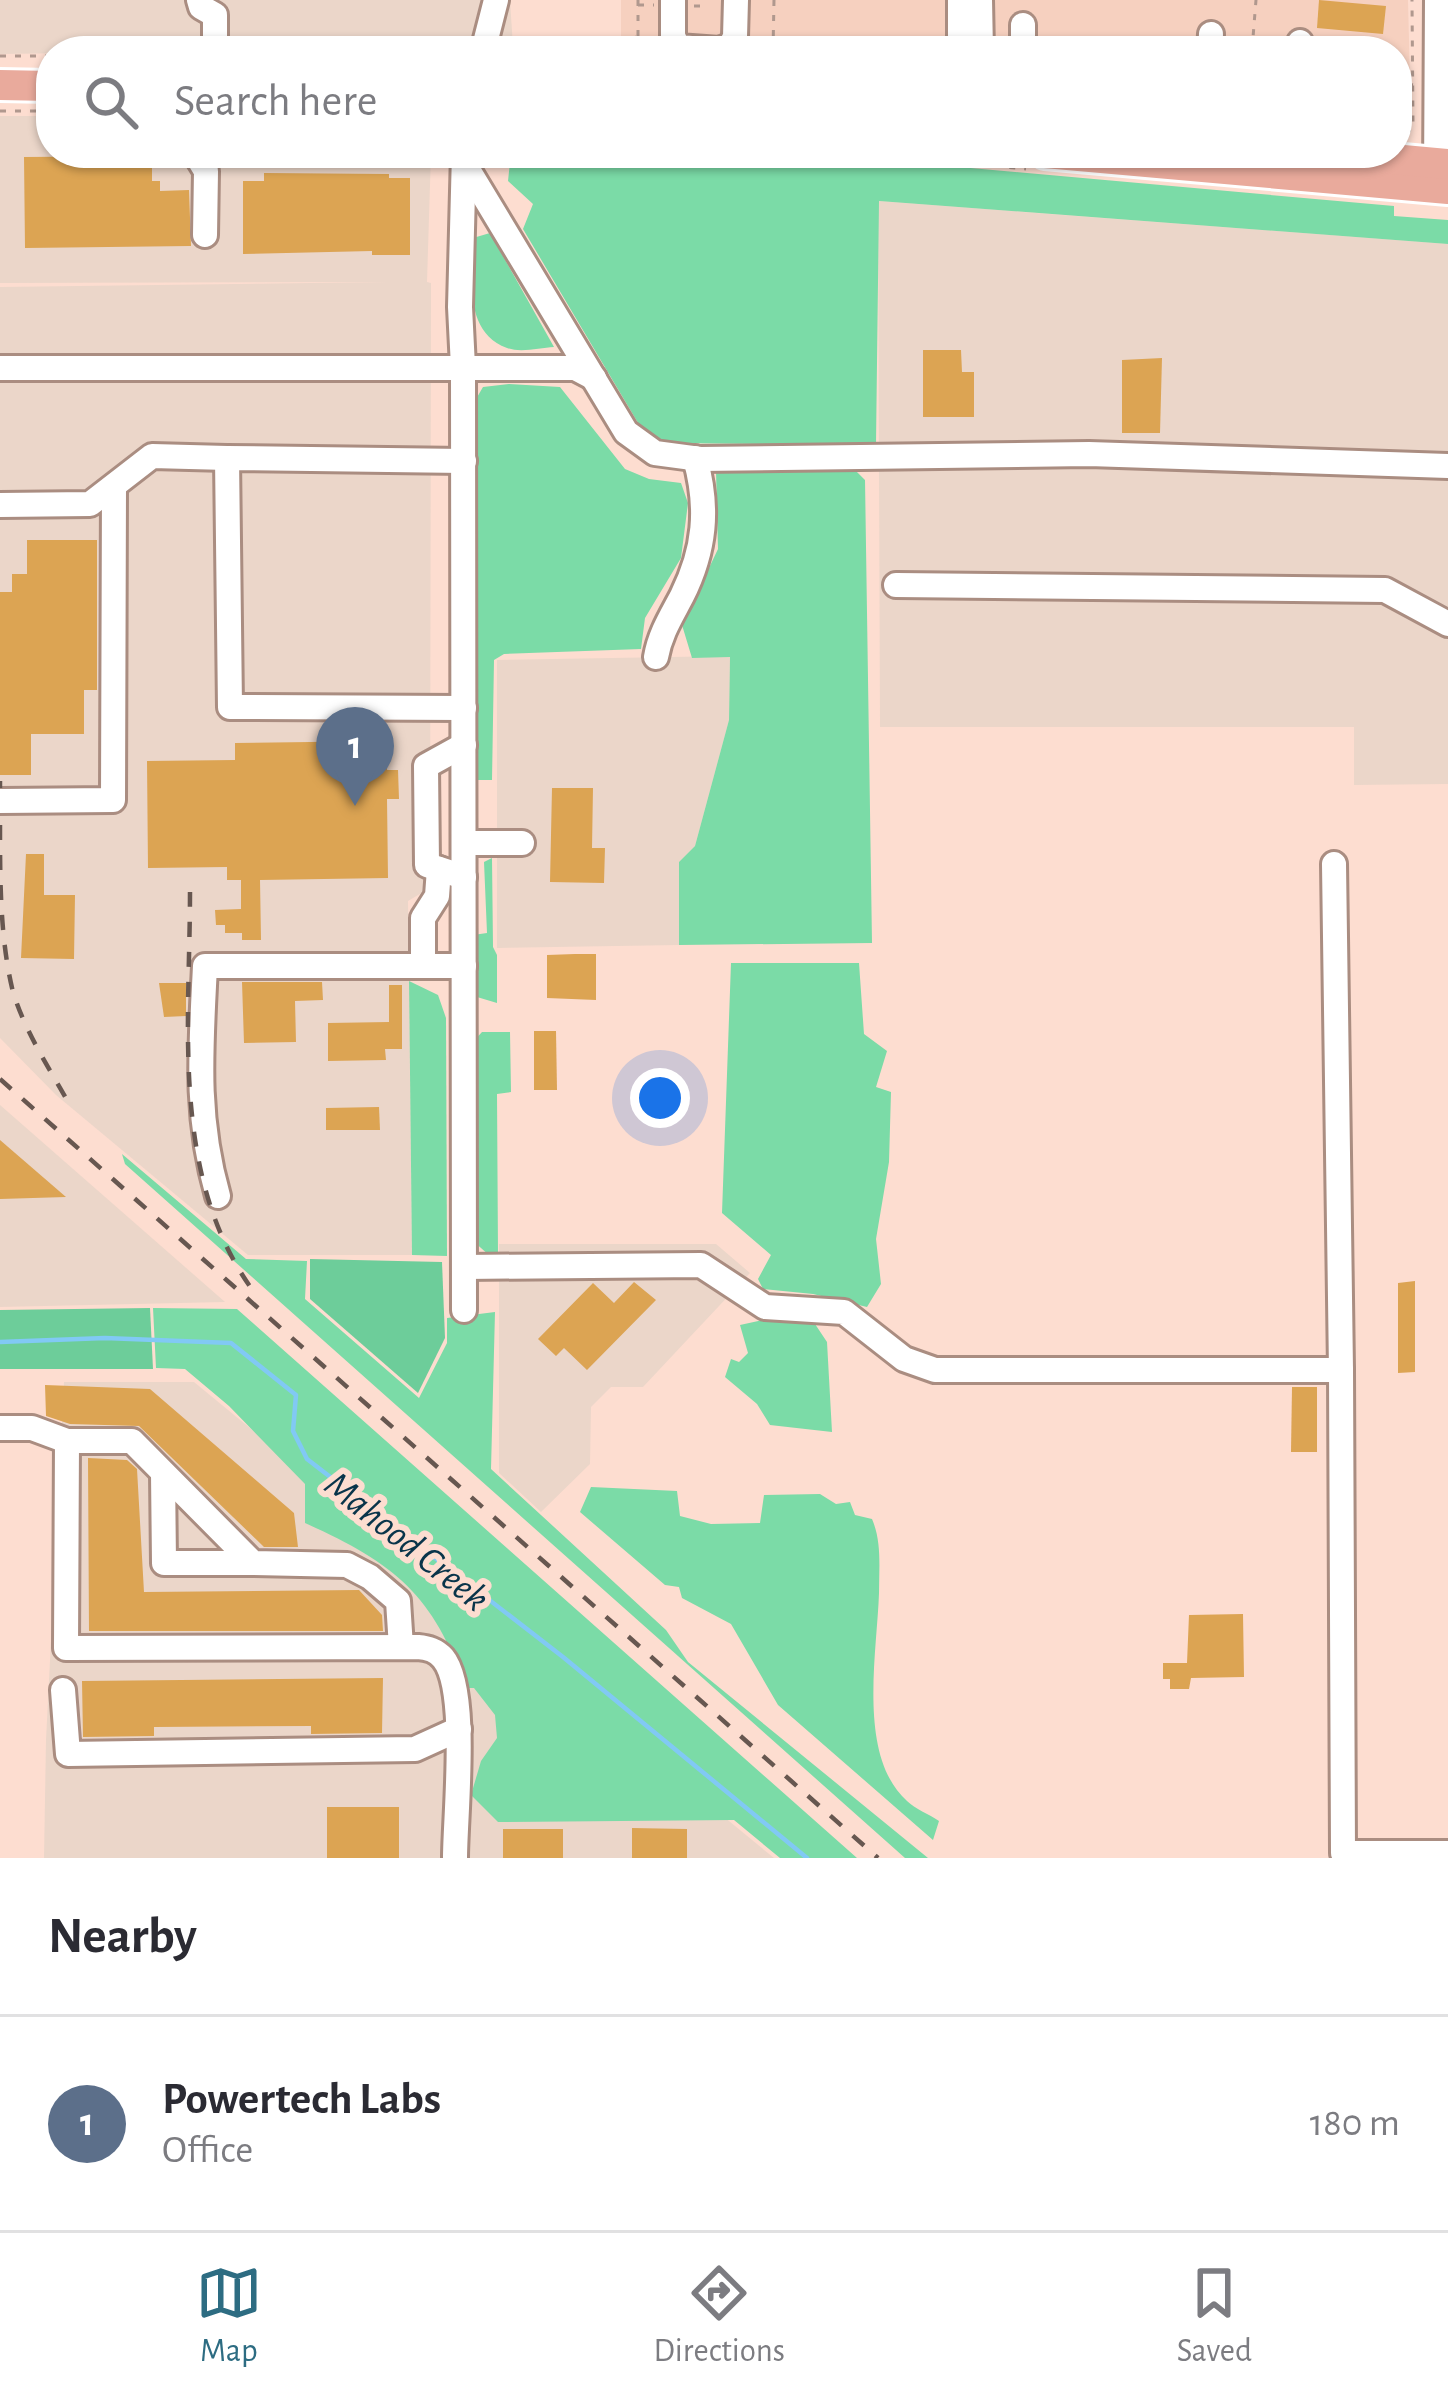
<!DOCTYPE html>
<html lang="en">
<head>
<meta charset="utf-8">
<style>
	body { margin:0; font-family:"Alegreya Sans",sans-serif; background:#f7f7f7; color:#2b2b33 }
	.you { position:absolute; left:660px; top:1098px; width:42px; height:42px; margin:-30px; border:9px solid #fff; border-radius:50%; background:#1a73e8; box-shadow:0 0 0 18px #1a73e833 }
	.badge { display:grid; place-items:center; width:78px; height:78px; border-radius:50%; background:#2d6c82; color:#fff; font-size:39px; font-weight:700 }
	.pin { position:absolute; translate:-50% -99px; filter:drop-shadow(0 3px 6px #0008) }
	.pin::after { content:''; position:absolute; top:63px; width:42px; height:36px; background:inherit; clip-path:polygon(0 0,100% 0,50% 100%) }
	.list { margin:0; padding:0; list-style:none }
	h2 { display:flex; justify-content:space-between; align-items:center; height:156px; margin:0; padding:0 48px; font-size:51px }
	h2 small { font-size:39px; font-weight:400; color:#7c7c81 }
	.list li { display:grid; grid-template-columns:78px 1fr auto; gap:36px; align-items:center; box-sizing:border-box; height:216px; padding:0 48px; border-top:3px solid #e1e1e2 }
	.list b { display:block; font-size:45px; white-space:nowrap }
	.list p { margin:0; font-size:39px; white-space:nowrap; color:#7c7c81 }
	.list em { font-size:39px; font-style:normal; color:#7c7c81 }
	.icon { flex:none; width:66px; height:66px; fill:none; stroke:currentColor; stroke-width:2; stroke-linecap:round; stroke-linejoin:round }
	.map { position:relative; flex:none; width:1448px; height:1858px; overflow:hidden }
	.search { position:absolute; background:#fff; box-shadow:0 3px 9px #0004; left:36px; right:36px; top:36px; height:132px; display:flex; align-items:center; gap:30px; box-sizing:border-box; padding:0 42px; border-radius:48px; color:#7c7c81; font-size:45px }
	.sheet { height:372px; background:#fff }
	nav { display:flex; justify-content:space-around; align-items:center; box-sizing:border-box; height:168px; border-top:3px solid #e1e1e2; background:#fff; font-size:33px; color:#7c7c81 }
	nav a { display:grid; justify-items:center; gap:6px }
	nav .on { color:#2d6c82 }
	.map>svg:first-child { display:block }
	.built { fill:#f6d0bf }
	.industrial { fill:#ebd6c9 }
	.green { fill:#7bdba7 }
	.forest { fill:#6dcd9a }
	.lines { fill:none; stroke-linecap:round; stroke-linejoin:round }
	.stream { stroke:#81c9f4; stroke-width:4.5 }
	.building { fill:#dca453 }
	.minor-casing { stroke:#aa8d81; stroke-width:30 }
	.major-casing { stroke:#fff; stroke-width:36 }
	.path { stroke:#b0988e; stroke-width:3; stroke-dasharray:6 9; stroke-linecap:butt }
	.minor { stroke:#fff; stroke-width:24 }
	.major { stroke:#e9aa9c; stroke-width:30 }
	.rail { stroke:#675750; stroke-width:4.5; stroke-dasharray:15 15; stroke-linecap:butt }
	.labels { text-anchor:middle; stroke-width:12; stroke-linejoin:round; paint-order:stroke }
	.water-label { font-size:39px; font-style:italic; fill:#09344a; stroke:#fdddd0 }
</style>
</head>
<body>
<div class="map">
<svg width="1448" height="1858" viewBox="0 0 1448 1858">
	<rect width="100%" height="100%" fill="#fdddd0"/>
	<!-- built -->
	<polygon class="built" points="621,0 1408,0 1411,121 1405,132 1397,134 1397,51 621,51"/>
	<!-- industrial -->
	<g class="industrial">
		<polygon points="0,0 510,0 513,47 0,54"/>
		<polygon points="0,116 51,116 51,153 431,153 427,282 431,283 430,888 408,901 412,1255 248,1255 56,1095 0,1038 0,287 390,282 0,283"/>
		<polygon points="878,201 1448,244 1448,784 1354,785 1354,727 880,727"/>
		<polygon points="730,656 729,720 695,846 679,862 679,945 497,948 497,660"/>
		<polygon points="0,1105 225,1302 0,1307"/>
		<polygon points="499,1244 716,1244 750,1273 643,1387 611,1387 591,1407 590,1464 541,1512 499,1473"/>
		<polygon points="64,1382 194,1382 774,1858 44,1858 46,1740"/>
	</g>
	<!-- green -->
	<g class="green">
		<polygon points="511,153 803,153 1394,206 1394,216 1448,220 1448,244 879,201 876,445 666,443 641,428 523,229 533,204 508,181"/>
		<path d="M490 233 554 347C540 348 520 353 507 348 462 331 473 276 473 238Z"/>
		<polygon points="509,384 560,387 625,469 649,479 681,483 688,503 681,558 645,618 641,649 504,654 494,660 492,780 475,780 472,406 483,387"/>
		<polygon points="854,469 865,480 872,943 679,945 679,862 695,846 729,720 730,657 692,658 682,625 718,549 716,471"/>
		<polygon points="492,858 493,947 497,955 497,1003 477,997 473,935 487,933 484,862"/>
		<polygon points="731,963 859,963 864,1034 887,1051 876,1087 891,1092 889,1162 876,1239 881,1284 867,1307 813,1294 763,1289 758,1279 771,1255 722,1213"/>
		<polygon points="409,981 438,995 446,1018 447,1256 412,1255"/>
		<polygon points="482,1032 510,1032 511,1092 497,1094 498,1255 490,1256 472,1240 472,1043"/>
		<polygon points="122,1154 246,1259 307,1261 305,1299 419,1398 447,1343 447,1318 495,1312 491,1469 666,1630 688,1662 928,1858 905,1858 125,1164"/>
		<path d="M153 1308 237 1309 857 1858H780L734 1820 498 1822 471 1795 481 1761 497 1738 495 1715 474 1688H466C433 1594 394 1563 305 1523V1484L229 1406 185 1369 156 1368Z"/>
		<polygon points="781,1316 815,1324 827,1342 832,1432 770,1425 757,1404 725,1377 731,1359 739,1362 748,1353 740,1325"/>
		<path d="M591 1487 677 1491 680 1516 711 1524 760 1523 764 1495 820 1494 836 1504 850 1502 855 1515 872 1519C882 1542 879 1568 879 1593 877 1654 857 1756 907 1801 915 1809 929 1814 939 1821L933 1840 778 1705 731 1624 682 1598 679 1587 665 1585 580 1512Z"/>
	</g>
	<!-- forest -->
	<g class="forest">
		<polygon points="310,1259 442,1262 445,1338 418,1393 310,1299"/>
		<polygon points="150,1308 153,1369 0,1369 0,1310"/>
	</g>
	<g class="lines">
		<!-- stream -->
		<polyline class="stream" points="0,1342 105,1338 231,1343 296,1395 293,1431 307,1459 563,1657 807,1858"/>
	</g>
	<!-- building -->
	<g class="building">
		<polygon points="1319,0 1386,6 1383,34 1317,28"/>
		<polygon points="152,156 152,181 160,181 160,191 189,190 191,246 25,248 24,157"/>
		<polygon points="264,173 389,174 389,178 410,178 410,255 372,255 372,251 243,254 243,181 264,181"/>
		<polygon points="923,350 961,350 962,372 974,372 974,417 923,417"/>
		<polygon points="1162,358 1160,433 1122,433 1122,360"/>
		<polygon points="27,540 97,540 97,690 84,690 84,734 31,734 31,775 0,775 0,592 12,592 12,574 27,574"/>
		<polygon points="387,741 387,770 398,770 399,799 387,799 388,878 260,880 261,940 242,940 242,933 225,933 225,925 216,925 215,910 241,909 241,880 227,880 227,867 148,868 147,761 235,760 235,743"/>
		<polygon points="552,788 593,788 592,848 605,848 604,883 550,882"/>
		<polygon points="26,854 44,854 44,895 75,895 74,959 21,958"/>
		<polygon points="575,954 596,954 596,1000 547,998 547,955"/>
		<polygon points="242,982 322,982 323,1000 295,1001 296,1042 244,1043"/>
		<polygon points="159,983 186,983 186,1016 164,1017"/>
		<polygon points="389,985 402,985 402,1049 385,1049 386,1060 328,1061 328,1023 389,1022"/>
		<polygon points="534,1031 556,1031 557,1090 534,1090"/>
		<polygon points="379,1107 380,1130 326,1130 326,1108"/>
		<polygon points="0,1140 66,1197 0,1199"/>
		<polygon points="1415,1281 1415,1372 1398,1373 1398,1283"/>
		<polygon points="634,1282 656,1300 587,1370 564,1348 556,1356 538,1339 593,1283 614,1303"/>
		<polygon points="45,1385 150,1389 294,1513 298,1547 264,1547 139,1426 70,1424 46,1416"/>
		<polygon points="1292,1387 1317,1387 1317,1452 1291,1452"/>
		<polygon points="88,1458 127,1460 137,1469 144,1592 359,1590 382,1615 383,1631 89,1631"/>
		<polygon points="1243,1614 1244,1677 1191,1678 1189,1689 1170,1689 1170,1679 1163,1679 1163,1663 1187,1663 1189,1615"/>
		<polygon points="383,1678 382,1733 311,1734 311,1726 154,1727 154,1736 83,1737 82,1681"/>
		<rect x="327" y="1807" width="72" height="51"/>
		<polygon points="632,1828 687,1829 687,1858 632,1858"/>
		<rect x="503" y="1829" width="60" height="29"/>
	</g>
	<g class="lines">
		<!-- minor casing -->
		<g class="minor-casing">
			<g id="minor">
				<polyline points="199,0 201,7 215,15 215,51"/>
				<polyline points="673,0 673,36 678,47 719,50 730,46 735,37 736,0"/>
				<polyline points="980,0 981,51"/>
				<polyline points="483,51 496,0"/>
				<polyline points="960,51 960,0"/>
				<polyline points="1023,51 1023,25"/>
				<polyline points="1210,51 1211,34"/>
				<polyline points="1300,51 1300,42"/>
				<polyline points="195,153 206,171 205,235"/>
				<polyline points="464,153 460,307 463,367 464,1310"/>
				<polyline points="464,163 626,432 655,453 700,459 1089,454 1448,466"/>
				<polyline points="1436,180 1437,0"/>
				<polyline points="0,368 575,368 594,378"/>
				<polyline points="464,461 227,458 230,707 464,708"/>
				<polyline points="0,505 90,504 152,456 227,458"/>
				<polyline points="896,585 1385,590 1448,624"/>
				<path d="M656 657C660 634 671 617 682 596 705 550 709 508 695 458"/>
				<polyline points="464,745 426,766 427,865 464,877"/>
				<polyline points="0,801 113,800 114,487"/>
				<polyline points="464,843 522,843"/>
				<polyline points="423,966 423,918 437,896 439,869"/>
				<path d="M218 1196C195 1116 201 1048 205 966H464"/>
				<polyline points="464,1267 701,1265 765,1307 844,1312 904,1359 935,1370 1341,1370 1334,864"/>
				<polyline points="1341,1370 1343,1853 1448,1853"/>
				<polyline points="0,1428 32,1428 67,1441"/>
				<polyline points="163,1473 164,1563 253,1563"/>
				<path d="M401 1647 398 1601 370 1577 347 1565 253 1563 132 1441H67L66 1648 418 1647C428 1648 436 1650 443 1658 469 1689 455 1815 455 1858"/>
				<polyline points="63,1690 68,1754 415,1749 459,1729"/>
			</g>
		</g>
		<!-- major casing -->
		<g class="major-casing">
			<g id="major">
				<polyline points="0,85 51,86"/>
				<polyline points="1045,153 1448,189"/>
				<polyline points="1327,153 1448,164"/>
			</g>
		</g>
		<!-- path -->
		<g class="path">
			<polyline points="638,5 654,5"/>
			<polyline points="694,6 705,6"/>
			<polyline points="1233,49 1263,51"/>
			<polyline points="1252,50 1256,0"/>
			<polyline points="621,51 637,36"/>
			<polyline points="638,51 638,0"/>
			<polyline points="773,51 774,0"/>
			<polyline points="1118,51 1119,44 1188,50"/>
			<polyline points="0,56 51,56"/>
			<polyline points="1397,83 1413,85"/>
			<polyline points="0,111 51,111"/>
			<polyline points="1407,135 1413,124 1412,0"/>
			<polyline points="860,153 1026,169"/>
		</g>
		<!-- minor -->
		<use href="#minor" class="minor"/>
		<!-- major -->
		<use href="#major" class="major"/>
		<!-- rail -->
		<g class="rail">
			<polyline points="0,788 0,781"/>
			<path d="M0 825C0 881 0 939 13 992 26 1034 51 1071 72 1109"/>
			<path d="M190 892C190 1025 170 1178 254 1292"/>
			<polyline points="0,1079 878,1858"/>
		</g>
	</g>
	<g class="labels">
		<!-- water labels -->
		<g class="water-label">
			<text transform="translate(408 1540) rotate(39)" y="14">Mahood Creek</text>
		</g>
	</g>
</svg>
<div class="you"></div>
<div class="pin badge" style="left:355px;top:806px;background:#5c6f8a">1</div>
<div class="search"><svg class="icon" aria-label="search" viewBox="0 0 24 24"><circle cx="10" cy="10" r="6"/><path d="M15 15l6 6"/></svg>Search here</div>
</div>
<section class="sheet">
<h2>Nearby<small></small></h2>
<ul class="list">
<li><span class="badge" style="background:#5c6f8a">1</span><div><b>Powertech Labs</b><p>Office</p></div><em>180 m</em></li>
</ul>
</section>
<nav>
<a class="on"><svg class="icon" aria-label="map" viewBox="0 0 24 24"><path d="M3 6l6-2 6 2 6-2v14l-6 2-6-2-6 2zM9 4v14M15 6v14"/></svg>Map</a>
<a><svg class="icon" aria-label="directions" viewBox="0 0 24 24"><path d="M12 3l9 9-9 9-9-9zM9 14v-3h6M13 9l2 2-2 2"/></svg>Directions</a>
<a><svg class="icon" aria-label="saved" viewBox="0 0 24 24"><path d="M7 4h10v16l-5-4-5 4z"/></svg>Saved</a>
</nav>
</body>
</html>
